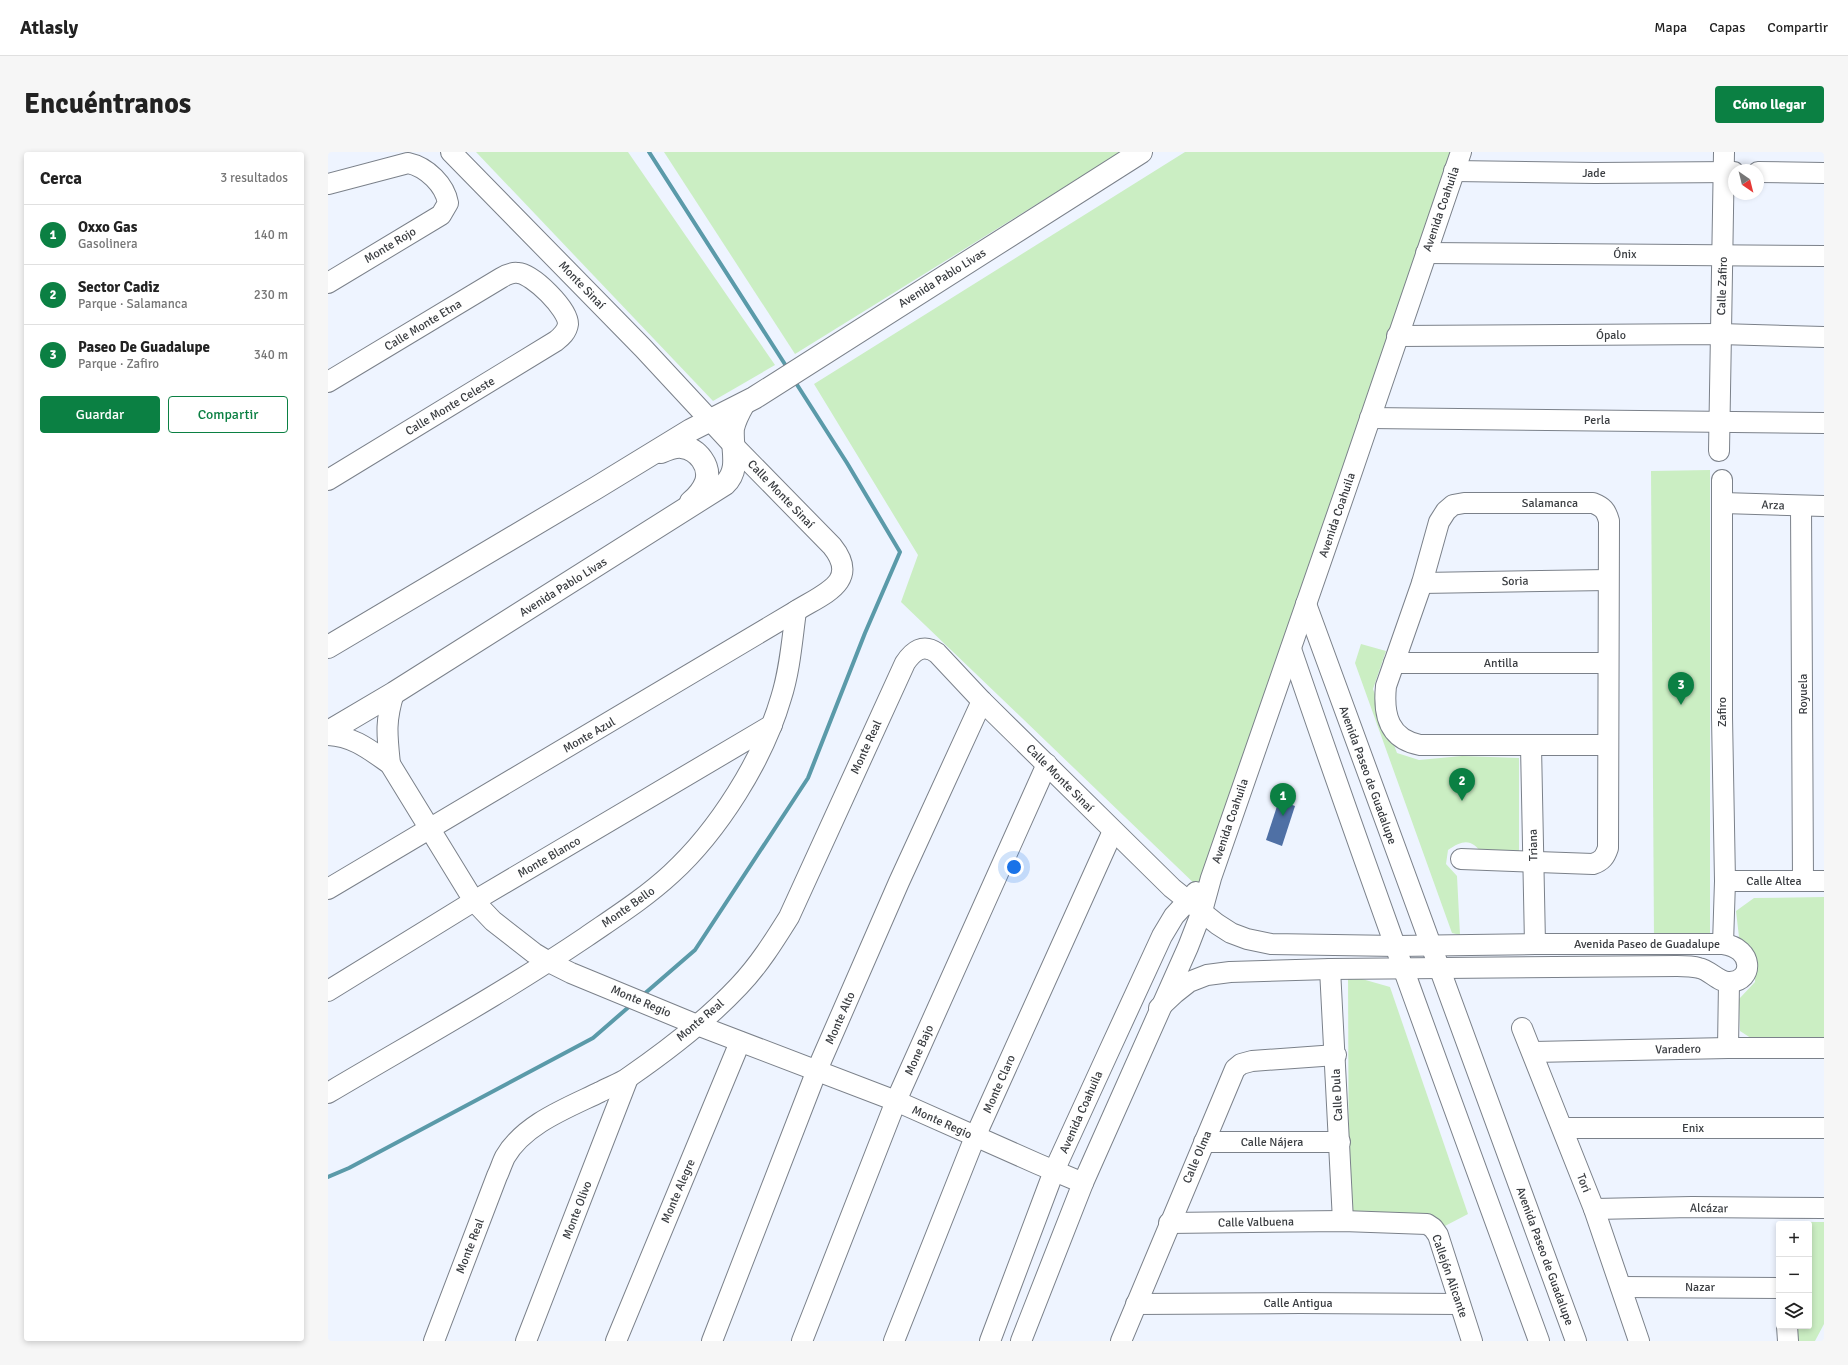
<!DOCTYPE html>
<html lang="es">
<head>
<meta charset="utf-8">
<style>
	body { margin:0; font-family:Signika,sans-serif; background:#f6f6f6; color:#222 }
	.controls { position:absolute; right:12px; bottom:12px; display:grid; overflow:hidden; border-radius:4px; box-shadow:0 2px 6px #0003 }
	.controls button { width:36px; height:36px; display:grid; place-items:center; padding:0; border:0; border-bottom:1px solid #e0e0e0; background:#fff; color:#222; font:20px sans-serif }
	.compass { position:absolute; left:1400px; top:12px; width:36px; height:36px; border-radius:50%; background:#fff; box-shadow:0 2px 6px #0003; rotate:145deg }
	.you { position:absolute; left:686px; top:715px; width:14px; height:14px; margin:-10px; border:3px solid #fff; border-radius:50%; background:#1a73e8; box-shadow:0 0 0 6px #1a73e833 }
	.badge { display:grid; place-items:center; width:26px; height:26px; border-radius:50%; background:#0b8043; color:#fff; font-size:13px; font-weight:700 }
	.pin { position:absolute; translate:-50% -33px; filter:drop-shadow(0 1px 2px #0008) }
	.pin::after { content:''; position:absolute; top:21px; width:14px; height:12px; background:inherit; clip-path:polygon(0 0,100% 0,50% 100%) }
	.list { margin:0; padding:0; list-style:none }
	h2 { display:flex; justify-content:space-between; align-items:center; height:52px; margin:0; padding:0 16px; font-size:17px }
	h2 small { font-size:13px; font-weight:400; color:#767676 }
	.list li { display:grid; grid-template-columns:26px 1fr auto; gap:12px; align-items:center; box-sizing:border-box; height:60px; padding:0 16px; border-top:1px solid #e0e0e0 }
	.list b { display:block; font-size:15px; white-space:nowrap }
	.list p { margin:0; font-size:13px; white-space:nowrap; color:#767676 }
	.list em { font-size:13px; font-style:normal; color:#767676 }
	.actions { display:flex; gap:8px; padding:12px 16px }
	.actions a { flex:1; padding:9px 0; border:1px solid #0b8043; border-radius:4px; text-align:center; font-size:14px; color:#0b8043 }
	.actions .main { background:#0b8043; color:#fff }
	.icon { flex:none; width:22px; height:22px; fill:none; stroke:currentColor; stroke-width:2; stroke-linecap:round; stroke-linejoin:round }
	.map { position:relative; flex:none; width:1496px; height:1189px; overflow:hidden; border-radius:4px }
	header { display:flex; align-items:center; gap:24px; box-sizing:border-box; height:56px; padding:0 20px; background:#fff; border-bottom:1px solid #e0e0e0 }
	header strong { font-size:19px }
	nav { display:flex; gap:22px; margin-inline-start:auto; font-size:14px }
	.intro { display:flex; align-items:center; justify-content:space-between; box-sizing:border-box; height:96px; padding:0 24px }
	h1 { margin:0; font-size:28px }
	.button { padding:10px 18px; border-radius:4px; background:#0b8043; color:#fff; font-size:14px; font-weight:700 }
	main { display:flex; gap:24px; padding:0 24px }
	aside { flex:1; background:#fff; border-radius:4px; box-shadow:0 2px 6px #0003 }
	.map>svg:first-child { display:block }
	.green { fill:#cbeec3 }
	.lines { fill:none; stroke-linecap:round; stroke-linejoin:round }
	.stream { stroke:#5a9aa9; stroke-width:4 }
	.building { fill:#4f70a5 }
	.minor-casing { stroke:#7b818a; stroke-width:22 }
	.major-casing { stroke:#7b818a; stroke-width:24 }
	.minor { stroke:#fff; stroke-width:20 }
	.major { stroke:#fff; stroke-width:22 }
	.labels { text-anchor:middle; stroke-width:4; stroke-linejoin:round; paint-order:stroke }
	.street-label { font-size:12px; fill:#3a3d41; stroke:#fff }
</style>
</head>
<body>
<header>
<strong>Atlasly</strong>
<nav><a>Mapa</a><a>Capas</a><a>Compartir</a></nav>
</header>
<div class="intro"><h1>Encuéntranos</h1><a class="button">Cómo llegar</a></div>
<main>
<aside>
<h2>Cerca<small>3 resultados</small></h2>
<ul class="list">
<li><span class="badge">1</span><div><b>Oxxo Gas</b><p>Gasolinera</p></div><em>140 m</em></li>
<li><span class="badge">2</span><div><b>Sector Cadiz</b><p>Parque · Salamanca</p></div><em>230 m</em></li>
<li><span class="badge">3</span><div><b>Paseo De Guadalupe</b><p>Parque · Zafiro</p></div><em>340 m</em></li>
</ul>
<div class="actions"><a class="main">Guardar</a><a>Compartir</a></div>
</aside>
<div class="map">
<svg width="1496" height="1189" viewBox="0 0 1496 1189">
	<rect width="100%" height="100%" fill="#eef4ff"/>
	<!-- green -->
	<g class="green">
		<polygon points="148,0 300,0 447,213 385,249"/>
		<polygon points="336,0 793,0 467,202"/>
		<polygon points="857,0 1124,0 871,736 573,450 590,403 486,232"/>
		<polygon points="1382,318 1382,787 1326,787 1323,319"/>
		<path d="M1033 492 1058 499 1045 537 1069 601 1091 608 1134 604 1191 606V703H1155C1144 687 1136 687 1120 698L1118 712 1129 724 1132 783 1124 781 1027 511Z"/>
		<polygon points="1496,745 1496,889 1429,890 1412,879 1411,847 1427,830 1427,811 1423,795 1411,785 1408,759 1426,746"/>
		<polygon points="1020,823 1062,835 1140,1062 1115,1075 1021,1065"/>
		<polygon points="1470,1070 1496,1070 1496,1172 1487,1189 1469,1189 1469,1174 1481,1174 1481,1072 1470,1072"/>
	</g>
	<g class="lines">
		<!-- stream -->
		<g class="stream">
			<polyline points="321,0 460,217"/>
			<polyline points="315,843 367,798 480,626 537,481 572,400 519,311 466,228"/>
			<polyline points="0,1025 21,1016 265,886 303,853"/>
		</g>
	</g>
	<!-- building -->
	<polygon class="building" points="951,648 967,654 954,694 938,688"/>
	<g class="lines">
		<!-- minor casing -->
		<g class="minor-casing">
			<g id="minor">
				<polyline points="1126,19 1267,21 1406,20"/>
				<polyline points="1430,20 1496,21"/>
				<path d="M0 32 80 11C99 15 117 33 120 51L113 63 0 131"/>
				<polyline points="1098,101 1496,104"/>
				<polyline points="1069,184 1392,182 1496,185"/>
				<path d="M0 230 173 126C178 123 184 120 190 121 205 122 240 157 240 172 239 180 233 185 228 189L0 328"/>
				<polyline points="1042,266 1496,271"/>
				<polyline points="1391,299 1396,0"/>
				<polyline points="1394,328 1394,565 1397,729 1395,792"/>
				<polyline points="1395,351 1496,354"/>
				<polyline points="1473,354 1475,729"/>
				<polyline points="1094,431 1280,428"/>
				<polyline points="978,452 1248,1189"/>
				<path d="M963 497C1042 729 1127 959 1211 1189"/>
				<polyline points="1066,511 1280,511"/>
				<path d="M0 583C25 584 42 598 62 612L146 749 165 769 206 801 221 810 243 821 369 873 568 949 710 1012 755 1031"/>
				<polyline points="1203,594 1207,792"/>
				<path d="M62 612C59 583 57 569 66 541"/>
				<path d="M1133 707 1265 712C1274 709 1277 705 1280 696L1281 369C1278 358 1275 355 1265 351H1136L1125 353 1118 359 1111 370 1094 431 1058 534C1055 563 1061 587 1092 593H1280"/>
				<polyline points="1397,729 1496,729"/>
				<path d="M0 737 468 459C495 442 533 430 504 394L406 294 315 196 123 0"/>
				<polyline points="1002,817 1015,1069"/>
				<polyline points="0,839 146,749 444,573"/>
				<polyline points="1194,876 1266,1057 1311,1189"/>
				<polyline points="1400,896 1401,830"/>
				<polyline points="1205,900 1400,896 1496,896"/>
				<path d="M0 941C86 890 175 841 258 785 287 765 317 746 343 722 390 679 435 608 453 546 462 518 464 488 468 459"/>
				<polyline points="1235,976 1496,976"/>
				<polyline points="876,990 1012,990"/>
				<polyline points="1266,1057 1364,1055 1496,1056"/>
				<polyline points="841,1071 1015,1069 1099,1072 1105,1076 1110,1083 1144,1189"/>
				<polyline points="1293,1135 1451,1136"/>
				<polyline points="808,1152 972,1151 1131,1152"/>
				<polyline points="1459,1174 1460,1189"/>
				<path d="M106 1189 169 1024C172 1018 174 1011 177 1005 196 972 239 956 272 940 281 935 293 931 301 925 340 898 379 868 411 834 431 813 446 789 461 765L577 511C585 499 595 491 609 501L654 549 844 736 889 772 903 781 919 787 943 792 1069 794 1207 792H1395C1426 796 1426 829 1402 830 1391 831 1382 818 1371 816 1364 814 1356 814 1349 814L1002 817 902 820 879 823 861 830 847 841 831 856"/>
				<polyline points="198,1189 300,926"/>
				<polyline points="288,1189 412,890"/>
				<polyline points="384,1189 489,918 571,730 654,549"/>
				<polyline points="474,1189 568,949 719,612"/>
				<polyline points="566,1189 647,985 785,679"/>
				<polyline points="662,1189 726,1019 781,899 834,784 846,764 868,740"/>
				<polyline points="693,1189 755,1031 860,795 874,759 883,726 1018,337 1133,0"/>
				<polyline points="793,1189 907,917 913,912 924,909 1008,903"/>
			</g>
		</g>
		<!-- major casing -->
		<g class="major-casing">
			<g id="major">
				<path d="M333 300C340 297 347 294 354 295 370 297 383 314 378 330 375 338 369 345 363 350"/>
				<polyline points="0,495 268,336 363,278 426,246 813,0"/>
				<path d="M0 580 66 541 397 332C413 317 403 296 405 276 407 268 411 260 415 253"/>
			</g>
		</g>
		<!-- minor -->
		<use href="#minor" class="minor"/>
		<!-- major -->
		<use href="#major" class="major"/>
	</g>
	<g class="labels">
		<!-- street labels -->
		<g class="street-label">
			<text x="1266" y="25">Jade</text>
			<text transform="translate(1113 57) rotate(-71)" y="4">Avenida Coahuila</text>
			<text transform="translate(62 93) rotate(-31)" y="4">Monte Rojo</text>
			<text transform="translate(1297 102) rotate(1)" y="4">Ónix</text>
			<text transform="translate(614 126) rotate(-32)" y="4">Avenida Pablo Livas</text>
			<text transform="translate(254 133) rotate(46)" y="4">Monte Sinaí</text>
			<text transform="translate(1394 134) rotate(-88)" y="4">Calle Zafiro</text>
			<text transform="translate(95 173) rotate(-31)" y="4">Calle Monte Etna</text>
			<text x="1283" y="187">Ópalo</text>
			<text transform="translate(122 254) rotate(-31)" y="4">Calle Monte Celeste</text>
			<text x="1269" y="272">Perla</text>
			<text transform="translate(453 342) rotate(46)" y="4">Calle Monte Sinaí</text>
			<text x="1222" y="355">Salamanca</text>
			<text transform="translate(1445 353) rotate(2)" y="4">Arza</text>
			<text transform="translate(1009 363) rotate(-71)" y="4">Avenida Coahuila</text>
			<text transform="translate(1187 429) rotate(-1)" y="4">Soria</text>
			<text transform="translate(235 435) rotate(-32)" y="4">Avenida Pablo Livas</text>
			<text x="1173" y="515">Antilla</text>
			<text transform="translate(1475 542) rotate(-90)" y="4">Royuela</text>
			<text transform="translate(1394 560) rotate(-90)" y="4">Zafiro</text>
			<text transform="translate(261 583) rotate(-30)" y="4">Monte Azul</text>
			<text transform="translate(538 595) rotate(-65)" y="4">Monte Real</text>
			<text transform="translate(1040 623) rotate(70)" y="4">Avenida Paseo de Guadalupe</text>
			<text transform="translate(732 626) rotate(45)" y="4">Calle Monte Sinaí</text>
			<text transform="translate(902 669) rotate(-71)" y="4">Avenida Coahuila</text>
			<text transform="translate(1205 693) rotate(-91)" y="4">Triana</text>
			<text transform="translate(221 705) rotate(-30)" y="4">Monte Blanco</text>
			<text x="1446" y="733">Calle Altea</text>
			<text transform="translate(300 755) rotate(-35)" y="4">Monte Bello</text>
			<text x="1319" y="796">Avenida Paseo de Guadalupe</text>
			<text transform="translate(313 849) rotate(23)" y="4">Monte Regio</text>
			<text transform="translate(512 866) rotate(-66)" y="4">Monte Alto</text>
			<text transform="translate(372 868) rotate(-40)" y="4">Monte Real</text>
			<text transform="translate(1350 897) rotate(-1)" y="4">Varadero</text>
			<text transform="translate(591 898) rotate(-66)" y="4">Mone Bajo</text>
			<text transform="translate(671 932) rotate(-66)" y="4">Monte Claro</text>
			<text transform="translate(1009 943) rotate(-93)" y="4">Calle Dula</text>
			<text transform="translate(753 960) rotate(-66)" y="4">Avenida Coahuila</text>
			<text transform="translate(614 970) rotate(24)" y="4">Monte Regio</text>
			<text x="1365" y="980">Enix</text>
			<text x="944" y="994">Calle Nájera</text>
			<text transform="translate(869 1005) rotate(-67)" y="4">Calle Olma</text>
			<text transform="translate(1256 1031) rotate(69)" y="4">Tori</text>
			<text transform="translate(350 1039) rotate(-67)" y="4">Monte Alegre</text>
			<text transform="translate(1381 1056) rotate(1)" y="4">Alcázar</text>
			<text transform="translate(249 1058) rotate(-69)" y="4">Monte Olivo</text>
			<text transform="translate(928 1070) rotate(-1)" y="4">Calle Valbuena</text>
			<text transform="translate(142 1094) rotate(-69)" y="4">Monte Real</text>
			<text transform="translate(1217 1104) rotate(70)" y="4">Avenida Paseo de Guadalupe</text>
			<text transform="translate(1122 1124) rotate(71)" y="4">Callejón Alicante</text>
			<text x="1372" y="1139">Nazar</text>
			<text x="970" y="1155">Calle Antigua</text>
		</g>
	</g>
</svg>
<div class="controls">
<button>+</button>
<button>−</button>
<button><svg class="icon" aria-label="layers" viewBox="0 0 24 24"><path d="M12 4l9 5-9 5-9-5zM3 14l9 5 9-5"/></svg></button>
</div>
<svg class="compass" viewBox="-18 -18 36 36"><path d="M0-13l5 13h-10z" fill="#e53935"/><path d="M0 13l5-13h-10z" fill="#767676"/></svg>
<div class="you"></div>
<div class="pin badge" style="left:955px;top:664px">1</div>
<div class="pin badge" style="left:1134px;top:649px">2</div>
<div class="pin badge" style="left:1353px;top:553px">3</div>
</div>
</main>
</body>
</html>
